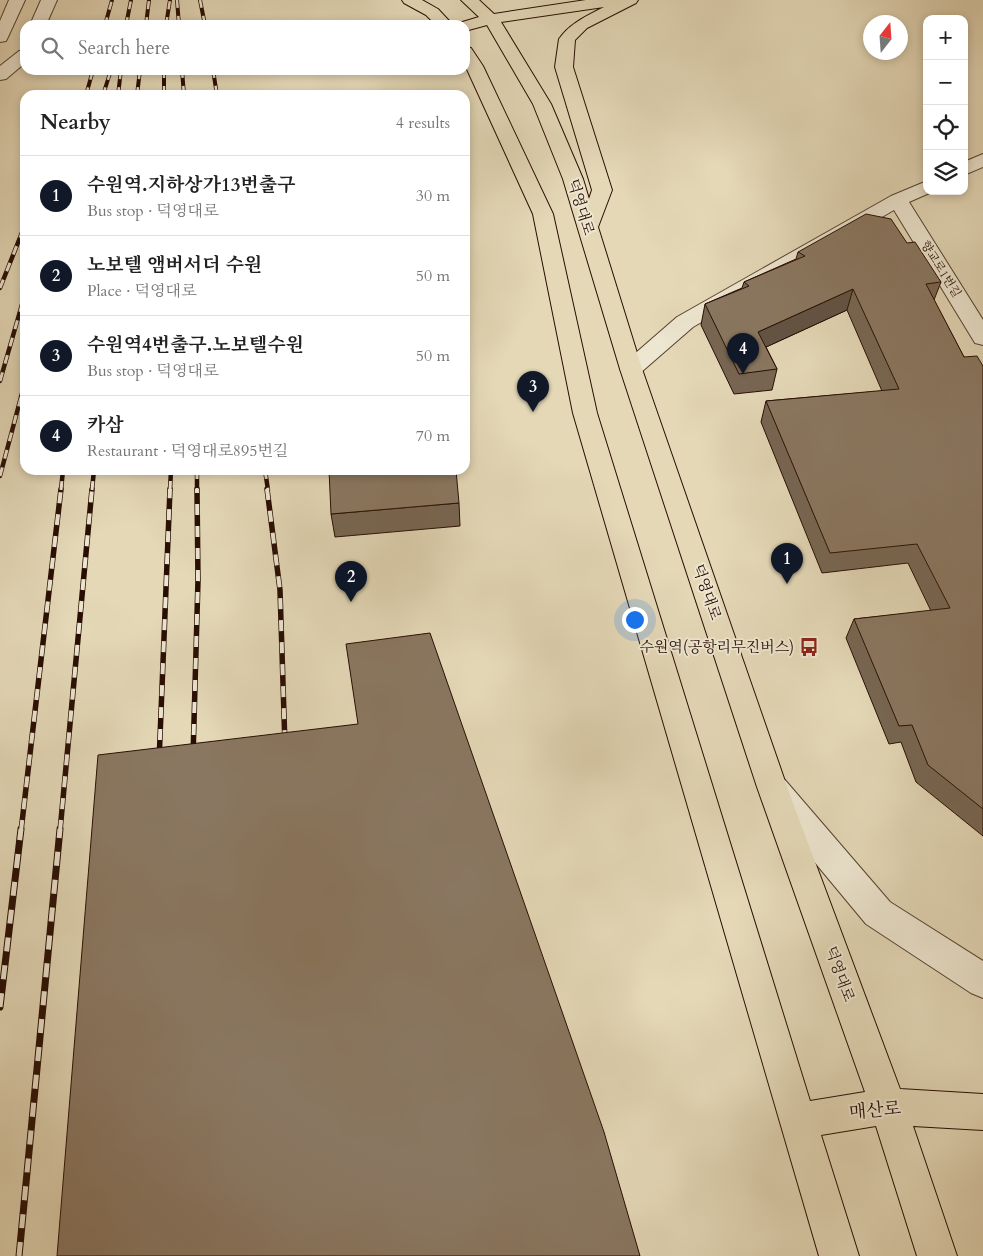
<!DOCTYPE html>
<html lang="en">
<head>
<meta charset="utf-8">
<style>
	body { margin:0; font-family:Cardo,"Noto Serif KR",serif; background:#f2f2f2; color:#222 }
	.controls { position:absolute; right:15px; top:15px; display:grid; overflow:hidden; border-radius:10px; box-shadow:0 2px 8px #0003 }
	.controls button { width:45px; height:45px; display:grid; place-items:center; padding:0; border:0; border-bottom:1px solid #e0e0e0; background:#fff; color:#222; font:25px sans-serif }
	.compass { position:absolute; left:863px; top:15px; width:45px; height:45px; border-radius:50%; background:#fff; box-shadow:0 2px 8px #0003; rotate:17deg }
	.you { position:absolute; left:634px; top:619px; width:18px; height:18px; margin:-12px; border:4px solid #fff; border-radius:50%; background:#1a73e8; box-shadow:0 0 0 8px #1a73e833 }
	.badge { display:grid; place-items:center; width:32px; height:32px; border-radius:50%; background:#111827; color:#fff; font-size:16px; font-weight:700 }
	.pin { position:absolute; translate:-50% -41px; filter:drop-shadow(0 1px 2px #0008) }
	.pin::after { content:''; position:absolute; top:26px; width:18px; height:15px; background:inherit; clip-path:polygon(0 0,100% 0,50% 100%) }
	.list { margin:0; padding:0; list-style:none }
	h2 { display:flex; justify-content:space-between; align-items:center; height:65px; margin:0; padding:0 20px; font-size:21px }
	h2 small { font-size:16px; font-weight:400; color:#767676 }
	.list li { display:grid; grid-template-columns:32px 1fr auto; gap:15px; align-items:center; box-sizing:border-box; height:80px; padding:0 20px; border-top:1px solid #e0e0e0 }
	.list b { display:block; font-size:19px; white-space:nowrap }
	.list p { margin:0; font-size:16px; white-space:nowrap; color:#767676 }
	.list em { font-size:16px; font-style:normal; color:#767676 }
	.icon { flex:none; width:28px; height:28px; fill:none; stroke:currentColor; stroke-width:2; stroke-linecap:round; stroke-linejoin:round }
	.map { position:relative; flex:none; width:983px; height:1256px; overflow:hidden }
	.search { position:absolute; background:#fff; box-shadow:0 2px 8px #0003; left:20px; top:20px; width:450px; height:55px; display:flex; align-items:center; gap:12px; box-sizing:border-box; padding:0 18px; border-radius:15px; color:#767676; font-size:19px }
	.panel { position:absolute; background:#fff; box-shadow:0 2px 8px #0003; left:20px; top:90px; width:450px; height:385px; border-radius:15px }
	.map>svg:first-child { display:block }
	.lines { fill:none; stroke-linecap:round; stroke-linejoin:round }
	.minor-casing { stroke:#574030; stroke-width:2 }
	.major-casing { stroke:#280d03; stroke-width:2 }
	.minor { fill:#ede6d0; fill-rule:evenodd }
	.major { fill:#e4d8b7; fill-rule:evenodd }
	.rail-far3-casing { stroke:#280d03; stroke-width:4 }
	.rail-far2-casing { stroke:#280d03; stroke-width:4.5 }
	.rail-far1-casing { stroke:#280d03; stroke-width:5.5 }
	.rail-casing { stroke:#280d03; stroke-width:7 }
	.rail-far3 { stroke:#ede6d0; stroke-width:2.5; stroke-dasharray:8; stroke-linecap:butt }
	.rail-far2 { stroke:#ede6d0; stroke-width:3; stroke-dasharray:9; stroke-linecap:butt }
	.rail-far1 { stroke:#ede6d0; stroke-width:4; stroke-dasharray:11; stroke-linecap:butt }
	.rail { stroke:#ede6d0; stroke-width:5; stroke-dasharray:14; stroke-linecap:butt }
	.wall { fill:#776653; stroke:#280d03 }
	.shaded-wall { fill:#615344; stroke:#280d03 }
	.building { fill:#8a7761; stroke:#280d03 }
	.labels { text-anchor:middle; stroke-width:4; stroke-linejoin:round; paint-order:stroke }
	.far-street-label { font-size:12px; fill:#280d03; stroke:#ede6d0 }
	.street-label { font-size:15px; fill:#280d03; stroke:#ede6d0 }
	.poi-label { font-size:15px; fill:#280d03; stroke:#ede6d0; text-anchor:end }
	.near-street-label { font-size:18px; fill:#280d03; stroke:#ede6d0 }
</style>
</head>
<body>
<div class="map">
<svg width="983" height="1256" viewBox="0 0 983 1256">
	<rect width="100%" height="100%" fill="#e4d8b7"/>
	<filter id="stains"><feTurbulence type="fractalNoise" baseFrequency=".004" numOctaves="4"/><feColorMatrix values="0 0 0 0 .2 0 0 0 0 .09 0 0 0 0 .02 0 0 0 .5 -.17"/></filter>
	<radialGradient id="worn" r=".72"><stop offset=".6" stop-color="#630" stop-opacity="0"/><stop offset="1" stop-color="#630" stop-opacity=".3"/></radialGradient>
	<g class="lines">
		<!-- minor casing -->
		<g class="minor-casing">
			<g id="minor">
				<polygon points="9,0 25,0 8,37 6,41 0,42 0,21"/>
				<polygon points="41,0 57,0 46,25 30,25"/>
				<polygon points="25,50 25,63 6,79 0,80 0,66 19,51"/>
				<polygon points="983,154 983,167 964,175 964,162"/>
				<polygon points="927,181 927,191 934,191 909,202 983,320 983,345 975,343 894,210 693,327 639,374 631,377 623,374 620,369 623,364 677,317 891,196"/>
				<polygon points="774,776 785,780 890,902 983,961 983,998 971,993 866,924 763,800 759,790 763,780"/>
			</g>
		</g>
		<!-- major casing -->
		<g class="major-casing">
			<g id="major">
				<polygon points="402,0 422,0 438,9 453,25 436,25 426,15 404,3"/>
				<path d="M461 0H479L494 14 586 0H638L636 3 587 28 575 40 573 67 612 190 598 227 642 369 787 787 900 1089 983 1094V1130L913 1126 957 1256H917L876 1126 821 1135 859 1256H819L573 413 533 214 465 65V47L471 48 483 66 553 214 597 413 810 1101 865 1092 757 787 620 369 563 179 533 104 487 25 465 31V25H457L459 23 479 17ZM604 7C587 16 570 23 559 39L555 67 592 190 589 199 583 179 551 104 501 22Z"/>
			</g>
		</g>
		<!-- minor -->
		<use href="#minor" class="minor"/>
		<!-- major -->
		<use href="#major" class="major"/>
		<!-- rail-far3 casing -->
		<g class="rail-far3-casing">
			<g id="rail-far3">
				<polyline points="177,0 179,25"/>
				<polyline points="200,0 205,25"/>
				<polyline points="105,25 112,0"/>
				<polyline points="126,25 131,0"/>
				<polyline points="146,25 149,0"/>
				<polyline points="166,25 170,0"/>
				<polyline points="164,70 164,95"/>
				<polyline points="182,70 184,95"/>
				<polyline points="213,70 217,95"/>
				<polyline points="86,95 93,70"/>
				<polyline points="103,95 111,70"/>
				<polyline points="118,95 121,70"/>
				<polyline points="137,95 140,70"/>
			</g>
		</g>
		<!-- rail-far2 casing -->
		<g class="rail-far2-casing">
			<g id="rail-far2">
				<polyline points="0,288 25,225"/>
				<polyline points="0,381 25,294"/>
				<polyline points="197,470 197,490"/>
				<polyline points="265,470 268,490"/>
				<polyline points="0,476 25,382"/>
				<polyline points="61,490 63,470"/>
				<polyline points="92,490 94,470"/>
				<polyline points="170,490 171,470"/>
			</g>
		</g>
		<!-- rail-far1 casing -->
		<g class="rail-far1-casing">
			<g id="rail-far1">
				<polyline points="267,489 280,590 285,746"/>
				<polyline points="193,757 198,580 197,489"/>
				<polyline points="159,762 170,489"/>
				<polyline points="21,831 61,489"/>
				<polyline points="60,831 92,489"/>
			</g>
		</g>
		<!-- rail casing -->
		<g class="rail-casing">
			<g id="rail">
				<polyline points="0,1007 21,829"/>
				<polyline points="19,1256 60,829"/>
			</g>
		</g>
		<!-- rail-far3 -->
		<use href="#rail-far3" class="rail-far3"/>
		<!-- rail-far2 -->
		<use href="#rail-far2" class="rail-far2"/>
		<!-- rail-far1 -->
		<use href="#rail-far1" class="rail-far1"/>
		<!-- rail -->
		<use href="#rail" class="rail"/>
	</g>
	<!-- wall -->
	<g class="wall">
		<polygon points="907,243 941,282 934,300 964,357 983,366 983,836 916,782 901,742 889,744 846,638 854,619 931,611 908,563 822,573 761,422 766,401 882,391 847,310 766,347 777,369 772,390 734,394 701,325 705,304 742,288 744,282 796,259 798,252"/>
		<polygon points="459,503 460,526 335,537 331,514"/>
	</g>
	<!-- shaded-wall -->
	<polygon class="shaded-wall" points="853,289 847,310 753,353 758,332"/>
	<!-- building -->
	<g class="building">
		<polygon points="866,214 891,219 907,243 915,242 941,282 926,284 964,357 977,356 983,366 983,809 928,765 912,725 899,726 854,619 950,608 917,544 830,553 766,401 899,389 853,289 758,332 777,369 739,374 705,304 749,286 744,282 805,256 798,252"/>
		<polygon points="329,470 456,470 459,503 331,514"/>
		<polygon points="430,633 604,1132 640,1256 57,1256 98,755 358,724 346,644"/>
	</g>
	<!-- icons -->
	<defs>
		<g id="bus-bare" transform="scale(1.5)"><path d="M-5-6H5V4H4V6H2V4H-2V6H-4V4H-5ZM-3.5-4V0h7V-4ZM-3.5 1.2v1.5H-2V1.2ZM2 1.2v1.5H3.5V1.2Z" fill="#8f2418" stroke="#ede6d0" stroke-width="2.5" paint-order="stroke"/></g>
	</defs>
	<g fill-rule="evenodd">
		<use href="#bus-bare" x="809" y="647"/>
	</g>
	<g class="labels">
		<!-- far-street labels -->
		<g class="far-street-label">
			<text transform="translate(941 269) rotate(58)" y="4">향교로1번길</text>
		</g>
		<!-- street labels -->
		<g class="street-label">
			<text transform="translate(581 207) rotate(73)" y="5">덕영대로</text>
			<text transform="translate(707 592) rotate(71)" y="5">덕영대로</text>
			<text transform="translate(840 974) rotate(70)" y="5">덕영대로</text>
		</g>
		<!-- poi labels -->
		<g class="poi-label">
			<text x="794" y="652">수원역(공항리무진버스)</text>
		</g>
		<!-- near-street labels -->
		<g class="near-street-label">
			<text transform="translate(875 1110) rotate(-5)" y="6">매산로</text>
		</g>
	</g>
	<rect width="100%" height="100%" filter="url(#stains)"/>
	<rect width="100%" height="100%" fill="url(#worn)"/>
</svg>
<div class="controls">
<button>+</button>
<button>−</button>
<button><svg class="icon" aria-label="locate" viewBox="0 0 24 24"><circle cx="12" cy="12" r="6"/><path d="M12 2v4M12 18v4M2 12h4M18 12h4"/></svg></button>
<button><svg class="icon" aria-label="layers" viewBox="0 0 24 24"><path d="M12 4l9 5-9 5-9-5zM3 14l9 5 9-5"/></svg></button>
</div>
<svg class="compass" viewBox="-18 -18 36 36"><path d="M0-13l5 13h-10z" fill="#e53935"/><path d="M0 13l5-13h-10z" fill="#767676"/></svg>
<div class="you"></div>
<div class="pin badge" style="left:787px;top:584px">1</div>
<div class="pin badge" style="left:351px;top:602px">2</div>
<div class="pin badge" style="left:533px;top:412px">3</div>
<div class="pin badge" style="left:743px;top:374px">4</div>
<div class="search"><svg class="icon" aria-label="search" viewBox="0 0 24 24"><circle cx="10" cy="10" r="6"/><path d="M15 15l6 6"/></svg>Search here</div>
<section class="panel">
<h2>Nearby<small>4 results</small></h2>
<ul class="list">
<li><span class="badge">1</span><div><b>수원역.지하상가13번출구</b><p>Bus stop · 덕영대로</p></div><em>30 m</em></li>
<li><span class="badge">2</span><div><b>노보텔 앰버서더 수원</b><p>Place · 덕영대로</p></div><em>50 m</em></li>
<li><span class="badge">3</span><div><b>수원역4번출구.노보텔수원</b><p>Bus stop · 덕영대로</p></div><em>50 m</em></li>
<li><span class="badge">4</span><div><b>카삼</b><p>Restaurant · 덕영대로895번길</p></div><em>70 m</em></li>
</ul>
</section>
</div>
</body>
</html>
